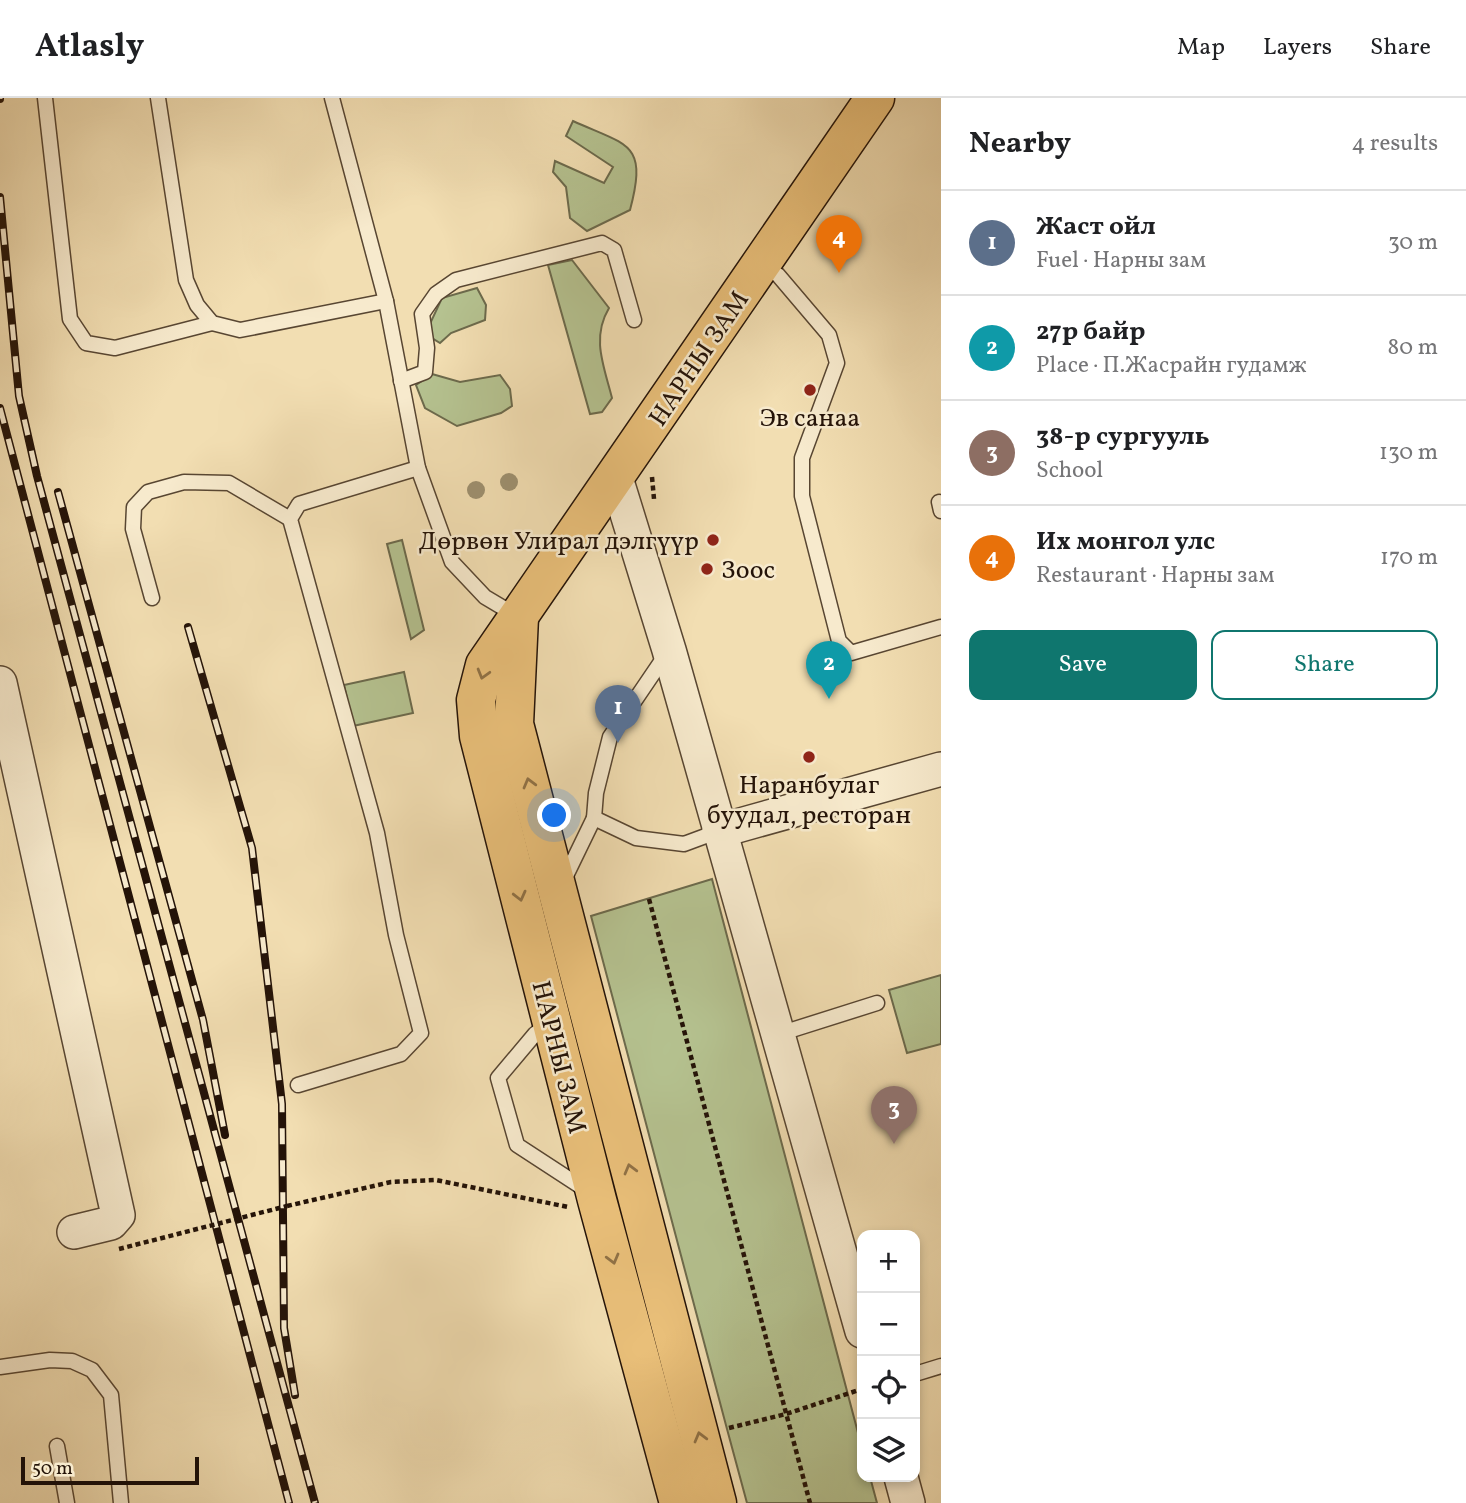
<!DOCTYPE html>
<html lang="en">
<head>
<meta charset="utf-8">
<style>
	body { margin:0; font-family:Vollkorn,serif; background:#f6f6f6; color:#202124 }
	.controls { position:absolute; right:21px; bottom:21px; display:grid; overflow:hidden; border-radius:14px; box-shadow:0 4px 10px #0003 }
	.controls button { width:63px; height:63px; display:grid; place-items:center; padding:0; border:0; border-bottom:2px solid #e0e0e0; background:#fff; color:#202124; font:35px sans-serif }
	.scale { position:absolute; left:21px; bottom:18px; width:178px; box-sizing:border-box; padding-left:7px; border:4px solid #241308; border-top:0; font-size:19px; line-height:24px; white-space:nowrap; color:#241308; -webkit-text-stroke:5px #f7eacd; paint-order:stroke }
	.you { position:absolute; left:555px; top:718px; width:24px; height:24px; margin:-18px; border:5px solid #fff; border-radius:50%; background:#1a73e8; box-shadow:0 0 0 10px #1a73e833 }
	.badge { display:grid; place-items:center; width:46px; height:46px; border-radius:50%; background:#0f766e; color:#fff; font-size:23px; font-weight:700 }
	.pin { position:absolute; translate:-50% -58px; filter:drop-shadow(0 2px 4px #0008) }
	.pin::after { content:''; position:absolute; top:37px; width:24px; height:21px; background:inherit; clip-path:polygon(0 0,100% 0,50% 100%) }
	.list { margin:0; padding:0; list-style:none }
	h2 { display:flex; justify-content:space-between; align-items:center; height:91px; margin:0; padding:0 28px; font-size:30px }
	h2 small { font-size:23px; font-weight:400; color:#757577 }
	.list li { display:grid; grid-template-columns:46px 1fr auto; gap:21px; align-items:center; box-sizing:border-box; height:105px; padding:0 28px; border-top:2px solid #e0e0e0 }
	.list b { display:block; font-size:26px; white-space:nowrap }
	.list p { margin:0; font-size:23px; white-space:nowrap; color:#757577 }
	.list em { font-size:23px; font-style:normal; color:#757577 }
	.actions { display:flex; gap:14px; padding:21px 28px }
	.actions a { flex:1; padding:16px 0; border:2px solid #0f766e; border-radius:14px; text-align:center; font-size:24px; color:#0f766e }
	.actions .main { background:#0f766e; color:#fff }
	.icon { flex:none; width:38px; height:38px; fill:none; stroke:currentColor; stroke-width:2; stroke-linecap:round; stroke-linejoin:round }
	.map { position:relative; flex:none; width:941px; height:1405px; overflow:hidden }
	header { display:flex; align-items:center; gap:42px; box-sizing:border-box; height:98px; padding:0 35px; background:#fff; border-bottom:2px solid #e0e0e0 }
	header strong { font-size:33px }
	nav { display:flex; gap:38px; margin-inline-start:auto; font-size:24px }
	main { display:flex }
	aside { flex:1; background:#fff }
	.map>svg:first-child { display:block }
	.green { fill:#b5c290; stroke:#6c6a4c; stroke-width:2 }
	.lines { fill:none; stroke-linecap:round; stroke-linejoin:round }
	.service-casing { stroke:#584632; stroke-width:17 }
	.tertiary-casing { stroke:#584632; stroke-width:36 }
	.primary-casing { stroke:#241308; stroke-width:41 }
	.path { stroke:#241308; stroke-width:4.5; stroke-dasharray:5 3.5; stroke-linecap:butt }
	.service { stroke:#f7eacd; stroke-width:14 }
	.tertiary { stroke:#f7eacd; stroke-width:33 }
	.primary { stroke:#e9bf79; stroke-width:38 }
	.rail-casing { stroke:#241308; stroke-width:8 }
	.rail { stroke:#f7eacd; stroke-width:5; stroke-dasharray:16; stroke-linecap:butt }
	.path-bridge { stroke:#241308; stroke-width:4.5; stroke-dasharray:5 3.5; stroke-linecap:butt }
	.tree { fill:#9d906f }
	.oneway { stroke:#907246 }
	.poi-dot { fill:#8f2418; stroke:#f7eacd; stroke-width:2.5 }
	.labels { text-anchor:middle; stroke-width:5; stroke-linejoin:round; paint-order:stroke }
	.street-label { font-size:26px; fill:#241308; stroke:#f7eacd }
	.poi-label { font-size:26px; fill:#241308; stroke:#f7eacd }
</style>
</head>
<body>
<header>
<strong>Atlasly</strong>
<nav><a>Map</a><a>Layers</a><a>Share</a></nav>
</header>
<main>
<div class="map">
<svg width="941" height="1405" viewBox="0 0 941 1405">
	<rect width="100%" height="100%" fill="#f2deb2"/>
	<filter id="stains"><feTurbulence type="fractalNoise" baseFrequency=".00286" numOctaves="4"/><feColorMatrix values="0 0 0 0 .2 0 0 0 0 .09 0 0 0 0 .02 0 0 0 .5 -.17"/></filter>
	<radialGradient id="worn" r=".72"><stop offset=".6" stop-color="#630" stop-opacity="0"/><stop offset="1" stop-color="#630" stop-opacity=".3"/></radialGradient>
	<!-- green -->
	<g class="green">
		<path d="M573 23C628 48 648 44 630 112L587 133 570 120 566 89 553 74 555 63 604 85 613 69 566 38Z"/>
		<path d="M572 162 609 210C591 240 604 268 612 300L602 314 590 316 548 167Z"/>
		<polygon points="477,190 486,207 485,222 451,235 440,245 432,240 428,230 442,200"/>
		<polygon points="432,276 460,284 500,277 510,291 512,308 501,315 457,328 425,310 416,287"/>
		<polygon points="402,442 424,532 411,541 387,446"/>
		<polygon points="404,574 413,615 353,628 344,587"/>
		<polygon points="712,781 862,1350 862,1379 870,1379 877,1405 747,1405 727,1331 591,818"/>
		<polygon points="941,877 941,946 907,955 889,892"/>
	</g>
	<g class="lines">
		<!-- service casing -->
		<g class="service-casing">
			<g id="service">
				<polyline points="45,0 70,221 86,245 115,250 212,225"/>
				<polyline points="158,0 186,182 197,207 212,225 240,232 386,203"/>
				<polyline points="332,0 386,203 418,370 452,464 485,499 517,518"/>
				<polyline points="762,168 778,177 829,237 837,265 802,360 802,398 839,543 851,555 941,529"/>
				<polyline points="401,283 425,274 427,250 422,216 436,196 456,182 602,145 614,152 634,222"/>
				<polyline points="939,404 941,413"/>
				<polyline points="152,500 133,431 134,409 148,394 184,384 229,385 290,421"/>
				<polyline points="594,720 596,695 610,639 667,555"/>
				<polyline points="562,786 594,720 636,740 684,746 719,733"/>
				<polyline points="550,925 535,936 498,980 517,1047 586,1092"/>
				<polyline points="779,936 877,905"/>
				<polyline points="298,987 401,956 421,935 396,837 377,735 290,421 299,406 418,370"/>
				<polyline points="0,1269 50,1262 72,1263 92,1272 111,1297 121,1405"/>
				<polyline points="915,1276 941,1268"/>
				<polyline points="57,1348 67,1405"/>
			</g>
		</g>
		<!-- tertiary casing -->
		<g class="tertiary-casing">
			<g id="tertiary">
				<polyline points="616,380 669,552 862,1233"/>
				<polyline points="0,585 118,1117 111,1125 74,1134"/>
				<polyline points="719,733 941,671"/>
				<polyline points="901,1379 908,1405"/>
			</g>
		</g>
		<!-- primary casing -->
		<g class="primary-casing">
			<g id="primary">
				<polyline points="519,519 514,626 717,1405"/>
				<polyline points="679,1405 597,1102 479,638 476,602 485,567 875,0"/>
			</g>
		</g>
		<!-- path -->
		<g class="path">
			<polyline points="652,379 654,401"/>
			<polyline points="649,801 810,1405"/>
			<polyline points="287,1108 391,1084 436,1082 568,1109"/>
			<polyline points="729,1330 786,1316 862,1291"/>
		</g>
		<!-- service -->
		<use href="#service" class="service"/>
		<!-- tertiary -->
		<use href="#tertiary" class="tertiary"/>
		<!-- primary -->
		<use href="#primary" class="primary"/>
		<!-- rail casing -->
		<g class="rail-casing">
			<g id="rail">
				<polyline points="0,1 0,0"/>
				<polyline points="0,99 19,298 37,378 315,1405"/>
				<polyline points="0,310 289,1405"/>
				<polyline points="58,394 203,922 225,1037"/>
				<polyline points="188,529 252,750 282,1006 284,1230 295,1297"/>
			</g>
		</g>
		<!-- rail -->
		<use href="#rail" class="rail"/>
		<!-- path-bridge -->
		<polyline class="path-bridge" points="119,1151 287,1108"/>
	</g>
	<!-- trees -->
	<g class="tree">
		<circle cx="509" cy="384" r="9"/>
		<circle cx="476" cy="392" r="9"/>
	</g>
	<!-- one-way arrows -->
	<defs><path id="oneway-chevron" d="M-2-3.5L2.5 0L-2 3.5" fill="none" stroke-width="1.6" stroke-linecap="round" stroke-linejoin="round" transform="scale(1.75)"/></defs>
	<g class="oneway">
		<use href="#oneway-chevron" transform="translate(483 576) rotate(106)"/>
		<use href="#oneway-chevron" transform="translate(529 685) rotate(-105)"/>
		<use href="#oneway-chevron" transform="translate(520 798) rotate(76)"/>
		<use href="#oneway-chevron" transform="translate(630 1071) rotate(-105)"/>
		<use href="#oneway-chevron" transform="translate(613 1161) rotate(75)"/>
		<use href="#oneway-chevron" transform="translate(700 1339) rotate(-105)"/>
	</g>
	<!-- markers -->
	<g class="poi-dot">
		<circle cx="810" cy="292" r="7"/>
		<circle cx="713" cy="442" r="7"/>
		<circle cx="707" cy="471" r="7"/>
		<circle cx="809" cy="659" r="7"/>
	</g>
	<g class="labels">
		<!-- street labels -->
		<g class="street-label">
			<text transform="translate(698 260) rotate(-56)" y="9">НАРНЫ ЗАМ</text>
			<text transform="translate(560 959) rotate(76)" y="9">НАРНЫ ЗАМ</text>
		</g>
		<!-- poi labels -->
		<g class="poi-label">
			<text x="810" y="328">Эв санаа</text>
			<text x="699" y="451" text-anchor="end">Дөрвөн Улирал дэлгүүр</text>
			<text x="721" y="480" text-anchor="start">Зоос</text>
			<text x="809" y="695">Наранбулаг<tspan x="809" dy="30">буудал, ресторан</tspan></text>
		</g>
	</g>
	<rect width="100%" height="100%" filter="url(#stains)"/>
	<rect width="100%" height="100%" fill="url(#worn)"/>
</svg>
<div class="controls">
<button>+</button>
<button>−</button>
<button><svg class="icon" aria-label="locate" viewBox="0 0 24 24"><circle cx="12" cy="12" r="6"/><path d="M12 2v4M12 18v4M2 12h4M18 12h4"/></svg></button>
<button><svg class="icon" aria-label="layers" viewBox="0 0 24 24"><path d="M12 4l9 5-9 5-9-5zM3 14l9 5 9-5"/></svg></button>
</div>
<div class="scale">50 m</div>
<div class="you"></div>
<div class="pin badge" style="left:618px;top:645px;background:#5c6f8a">1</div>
<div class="pin badge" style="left:829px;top:601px;background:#0f9aa8">2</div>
<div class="pin badge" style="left:894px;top:1046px;background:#8d6e63">3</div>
<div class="pin badge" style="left:839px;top:175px;background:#e8710a">4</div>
</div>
<aside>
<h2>Nearby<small>4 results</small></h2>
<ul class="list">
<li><span class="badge" style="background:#5c6f8a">1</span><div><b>Жаст ойл</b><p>Fuel · Нарны зам</p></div><em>30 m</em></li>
<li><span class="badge" style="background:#0f9aa8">2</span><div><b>27р байр</b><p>Place · П.Жасрайн гудамж</p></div><em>80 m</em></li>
<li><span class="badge" style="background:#8d6e63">3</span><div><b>38-р сургууль</b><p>School</p></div><em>130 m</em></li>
<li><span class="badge" style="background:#e8710a">4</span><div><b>Их монгол улс</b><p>Restaurant · Нарны зам</p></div><em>170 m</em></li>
</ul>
<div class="actions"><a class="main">Save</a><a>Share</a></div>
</aside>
</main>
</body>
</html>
